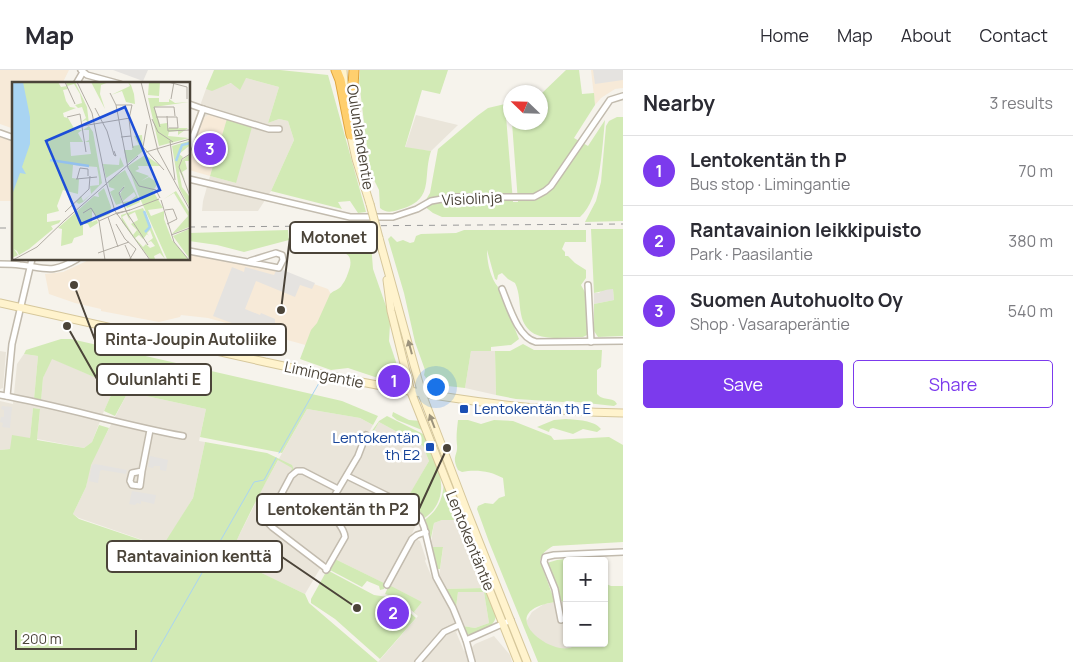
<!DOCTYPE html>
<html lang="en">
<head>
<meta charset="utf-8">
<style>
	body { margin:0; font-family:Manrope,sans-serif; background:#f7f7f7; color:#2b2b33 }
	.controls { position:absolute; right:15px; bottom:15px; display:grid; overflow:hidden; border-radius:5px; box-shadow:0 1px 4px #0004 }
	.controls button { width:45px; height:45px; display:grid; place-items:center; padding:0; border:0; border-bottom:1px solid #e1e1e2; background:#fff; color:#2b2b33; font:25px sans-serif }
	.compass { position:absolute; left:503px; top:15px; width:45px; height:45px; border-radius:50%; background:#fff; box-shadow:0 1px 4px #0004; rotate:293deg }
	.scale { position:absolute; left:15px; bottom:12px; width:122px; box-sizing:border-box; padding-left:5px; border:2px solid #4b4439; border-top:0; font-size:14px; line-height:18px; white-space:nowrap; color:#4b4439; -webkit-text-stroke:4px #fff; paint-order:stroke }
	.you { position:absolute; left:435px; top:316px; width:18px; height:18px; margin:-12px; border:4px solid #fff; border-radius:50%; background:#1a73e8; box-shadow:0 0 0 8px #1a73e833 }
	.badge { display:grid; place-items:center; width:32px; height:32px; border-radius:50%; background:#7c3aed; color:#fff; font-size:16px; font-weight:700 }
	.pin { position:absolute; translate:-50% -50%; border:2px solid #fff; box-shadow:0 1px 5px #0006 }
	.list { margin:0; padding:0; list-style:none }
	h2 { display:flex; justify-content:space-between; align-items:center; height:65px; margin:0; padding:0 20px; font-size:21px }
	h2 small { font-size:16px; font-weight:400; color:#7c7c81 }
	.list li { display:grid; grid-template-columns:32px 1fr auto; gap:15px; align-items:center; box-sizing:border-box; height:70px; padding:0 20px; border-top:1px solid #e1e1e2 }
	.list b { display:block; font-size:19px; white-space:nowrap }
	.list p { margin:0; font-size:16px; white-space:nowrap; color:#7c7c81 }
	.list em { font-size:16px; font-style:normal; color:#7c7c81 }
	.actions { display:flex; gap:10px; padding:15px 20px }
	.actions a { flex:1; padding:11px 0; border:1px solid #7c3aed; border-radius:5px; text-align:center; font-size:18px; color:#7c3aed }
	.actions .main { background:#7c3aed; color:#fff }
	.map { position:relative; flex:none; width:623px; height:592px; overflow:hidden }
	header { display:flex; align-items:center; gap:30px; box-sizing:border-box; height:70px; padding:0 25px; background:#fff; border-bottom:1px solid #e1e1e2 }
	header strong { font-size:24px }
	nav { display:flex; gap:28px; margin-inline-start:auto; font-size:18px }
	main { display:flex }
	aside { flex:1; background:#fff }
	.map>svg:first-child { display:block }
	.residential { fill:#eae5da }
	.commercial { fill:#f7ead8 }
	.industrial { fill:#e6e2dd }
	.green { fill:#d2eab5 }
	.parking { fill:#e5e3e0 }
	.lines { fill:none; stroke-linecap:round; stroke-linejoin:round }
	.stream { stroke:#a9d4f2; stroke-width:1 }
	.minor-casing { stroke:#c2bbae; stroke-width:8 }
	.secondary-casing { stroke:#d6c79b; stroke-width:9 }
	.motorway-casing { stroke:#e0a43c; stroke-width:11 }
	.minor { stroke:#fff; stroke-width:5 }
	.secondary { stroke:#fff3cd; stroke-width:7 }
	.motorway { stroke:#ffcf6e; stroke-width:9 }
	.rail { stroke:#9a9a9a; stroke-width:1; stroke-dasharray:6 6; stroke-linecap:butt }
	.secondary-bridge-casing { stroke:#d6c79b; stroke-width:9; stroke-linecap:butt }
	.secondary-bridge { stroke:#fff3cd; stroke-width:7 }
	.oneway { fill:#9c937c }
	.transit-dot { fill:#1a4fb4; stroke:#fff; stroke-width:2 }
	.labels { text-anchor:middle; stroke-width:5; stroke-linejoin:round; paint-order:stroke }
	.street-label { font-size:15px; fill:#4b4439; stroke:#fff }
	.transit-label { font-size:15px; fill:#164399; stroke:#fff; text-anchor:start }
	.inset-river { fill:none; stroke:#a9d4f2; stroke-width:2.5 }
	.inset-road { fill:none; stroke:#b2ada4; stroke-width:1 }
	.view { fill:#1d4ed8; fill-opacity:0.15; stroke:#1d4ed8; stroke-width:2.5 }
	.inset-edge { fill:none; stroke:#4b4439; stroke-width:2.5 }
	.leader { fill:none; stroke:#4b4439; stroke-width:2 }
	.callout-dot { fill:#4b4439; stroke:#fff; stroke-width:2 }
	.callout { fill:#fff; stroke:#4b4439; stroke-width:2 }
	.callout-label { font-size:16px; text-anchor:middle; font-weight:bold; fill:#4b4439 }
</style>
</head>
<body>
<header>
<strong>Map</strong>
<nav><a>Home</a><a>Map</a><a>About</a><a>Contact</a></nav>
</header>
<main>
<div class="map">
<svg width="623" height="592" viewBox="0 0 623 592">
	<rect width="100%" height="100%" fill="#f6f3ec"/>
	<!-- residential -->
	<g class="residential">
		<polygon points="246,8 279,17 268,53 279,49 288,51 294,70 271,121 258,141 202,141 203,131 210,106 236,113 210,44 203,48 201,33 206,19 212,20"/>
		<polygon points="416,45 458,55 431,81 405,78"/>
		<polygon points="0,281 6,282 3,318 0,319"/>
		<polygon points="471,281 495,281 496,325 465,318"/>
		<polygon points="24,284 38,286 34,329 41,330 43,308 51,288 115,316 104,341 92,372 84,378 37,369 40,339 33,338 30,368 10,379 0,380 0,331 13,334 17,294"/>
		<polygon points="128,322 206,339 199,371 205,372 193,428 163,477 79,448 73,444 86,417 90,395"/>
		<polygon points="307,339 360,348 373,355 368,364 371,366 379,352 423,376 429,391 401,440 405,442 416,455 410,468 414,471 418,470 420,471 426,489 425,491 433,510 439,507 443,478 432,477 431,473 434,453 442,450 457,450 483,518 446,519 445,517 459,544 456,537 458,522 484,522 489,553 475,558 463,556 456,562 464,581 471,578 475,574 494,566 510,585 512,592 378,592 418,546 414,542 422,532 331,487 328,491 324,492 305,524 228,487 254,436 259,424"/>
		<polygon points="561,531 567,533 567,573 586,573 586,575 563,586 554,587 542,582 536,577 528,565 526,552 532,542 544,534"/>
	</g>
	<!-- commercial -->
	<g class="commercial">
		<polygon points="0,0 69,0 62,14 14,14 14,59 0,54"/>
		<polygon points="591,0 623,0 623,18 615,19 601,28 595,35"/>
		<polygon points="210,44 227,49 210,106 189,100 189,85 203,48"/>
		<polygon points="0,67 14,72 14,131 0,131"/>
		<polygon points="189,185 235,190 274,200 328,219 332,226 309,276 208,248 181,245 180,247 159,252 101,241 101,239 75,233 49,224 45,204 63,202 91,189 189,189"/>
	</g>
	<!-- industrial -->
	<polygon class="industrial" points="603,219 613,219 614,230 594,234 594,223 599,223"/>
	<!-- green -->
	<g class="green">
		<polygon points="214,0 280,0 328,5 366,142 358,143 350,131 338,132 342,139 271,121 294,70 288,51 279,49 268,53 279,17 246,8 240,20 231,13 212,21 206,19"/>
		<path d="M360 0H448L440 24 422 20 405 77 431 81C422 109 436 130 398 140 391 142 386 143 380 138L379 120 370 102 359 11Z"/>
		<path d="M566 0H579L582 24 594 23 595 35 574 68 588 76 605 50C602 77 601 129 580 147H442L433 143 424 136V133L430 123 438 79 477 46 488 38 505 34 513 132H518L512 53 540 52 541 24Z"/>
		<polygon points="617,47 623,47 623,151 585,152 596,131 601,112 606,56 609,51"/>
		<polygon points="227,49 252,57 236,113 210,106"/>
		<path d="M591 159H623V266L598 267 594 261V234L614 230 613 219C606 219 601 222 594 223Z"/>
		<polygon points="288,160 289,170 244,182 217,175 189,171 189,163"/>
		<path d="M464 160H586V172H565L562 179 565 182V186H568L575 193 586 200V208L581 215 587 226V265L583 267C559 267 527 275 521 244 519 234 520 223 515 213L508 209 502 203 498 205 497 210 495 209 487 180C487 192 490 207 498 217L519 269 511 275 491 277V281H471L465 318 430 314 424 305 425 300 415 272 404 223 388 169 391 166 397 172 403 170 410 173 414 172 416 166 421 164 456 163Z"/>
		<path d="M331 161 349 168 360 164 367 167 371 173 373 199 387 239 390 254 389 271 397 295 398 304 394 309 384 310 348 298 331 300 300 289 311 260 317 253 330 224C334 220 339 220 342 215 346 210 348 203 350 197 355 170 318 190 303 169L319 167Z"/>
		<polygon points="61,269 71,269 342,331 378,346 373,355 360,348 307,339 282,383 200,367 206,339 128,322 115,346 104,341 115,316 52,289 43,308 41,331 34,329 38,286 24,284 26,280"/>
		<path d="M523 274 534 280H602L601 297 597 300V324C604 332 613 326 617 334L614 336 568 331 563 332 516 329 496 325 495 281H510Z"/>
		<path d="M33 338 40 339 37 370 84 378 92 372 99 355 109 358 91 395 86 417 73 444 79 449 162 477 193 428 205 372 267 383 292 395 294 400 293 401H291L292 398 278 390C260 422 244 454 229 487L305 524 309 533 378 592H0V380L10 379 12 365 30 368Z"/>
		<polygon points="393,342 409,350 421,351 424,359 422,360 397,350 392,346"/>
		<path d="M387 346 423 364C435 387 457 427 423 449L413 437 405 432 429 391 423 376 379 352 371 366 369 365 379 351Z"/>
		<path d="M566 349C577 350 594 350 601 359L597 362 583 359 573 364 553 358 550 359 549 362 537 357 554 350Z"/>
		<path d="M458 350H468L481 354 494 350 513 351 551 366 554 370 609 367 623 375V472L553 476C546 480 542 483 540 491L555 532C488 542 558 592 575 575L604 573V513L611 516H623V592H538L489 472 477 439 478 436 485 433 493 434 499 428 505 426 503 408C491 401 475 399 462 402L458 400C451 386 458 386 457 375 456 367 457 359 458 350Z"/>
		<path d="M444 412 496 545C496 557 476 567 465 564L458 548 460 547 463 556 475 558 489 553 484 522H458L456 537 459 544H458L444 517 446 519 483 518 457 450H442L434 453 430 473 423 451C438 441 443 429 444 412Z"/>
		<polygon points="432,476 432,477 443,477 440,499 436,499 430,477"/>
		<polygon points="335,489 386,514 384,519 380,520 379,516 367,511 362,517 330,500 329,498"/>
		<polygon points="565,489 568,491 567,491 567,533 561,531 547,493 557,490"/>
		<polygon points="329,501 374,525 394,528 416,548 380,589 335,549 311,533 311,529 326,502"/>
		<polygon points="389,515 422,532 414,542 418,546 397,528 385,524"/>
	</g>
	<!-- parking -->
	<g class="parking">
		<polygon points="113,0 148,0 143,11"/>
		<polygon points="593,0 623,0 623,10 595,14"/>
		<polygon points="232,197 244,202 245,197 274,205 276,201 283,200 315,213 312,219 300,215 295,227 256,211 245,239 260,245 261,243 275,249 275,256 237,255 213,246"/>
		<polygon points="2,336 12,337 10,358 2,357 3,353 0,352 1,347 4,347 4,340 1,339"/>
		<polygon points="150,386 168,390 166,401 160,400 160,396 154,396 153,398 148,397"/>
		<polygon points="95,394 127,400 126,404 102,400 100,401 98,413 89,411 92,395"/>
		<polygon points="132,421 156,425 154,434 141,431 141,434 137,433 135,435 129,434"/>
	</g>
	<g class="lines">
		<!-- stream -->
		<g class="stream">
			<polyline points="279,383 319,313 320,308"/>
			<polyline points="151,592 254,412 264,410 276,388"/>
		</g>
		<!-- minor casing -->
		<g class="minor-casing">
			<g id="minor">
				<polyline points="81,0 87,5 120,14"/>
				<polyline points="76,14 83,2"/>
				<polyline points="189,34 203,39"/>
				<polyline points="0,63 14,68"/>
				<polyline points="189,77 203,39 269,59 279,59"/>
				<polyline points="189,109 350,147 393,147 417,139 431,131 453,127 534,127 545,121 551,116 610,30 623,26"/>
				<polyline points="189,181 279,198 283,190 282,185 276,183 250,191"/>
				<path d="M0 194C7 194 13 194 20 195 46 198 52 204 77 189"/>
				<polyline points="588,215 591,272"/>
				<path d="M502 219C509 236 518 268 536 272L623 271"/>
				<path d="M0 325C62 336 122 355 183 366"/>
				<polyline points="7,326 12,274 32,189"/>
				<polyline points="142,401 140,416 132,415 130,411 132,403 142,401 150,360"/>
				<polyline points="347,406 408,436 420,447 424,457 436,507 453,538 466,570 472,592"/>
				<polyline points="327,499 272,457 268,453 268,449 291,406 297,401 303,401 338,419"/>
				<path d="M326 500 345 467C344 454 329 447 329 435L358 386 366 365"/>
				<polyline points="387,515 412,469 417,465 426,462"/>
				<polyline points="561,550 555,519 544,492 545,487 554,485 623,482"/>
				<polyline points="466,570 511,550"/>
				<polyline points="418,592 444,562 459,555"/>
			</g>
		</g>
		<!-- secondary casing -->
		<g class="secondary-casing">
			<g id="secondary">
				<polyline points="343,0 344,14"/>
				<polyline points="352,13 367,113"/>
				<polyline points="350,62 356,89 370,134"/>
				<polyline points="379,168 422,324 466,439 527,592"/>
				<polyline points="387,210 391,241 411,322 518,592"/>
				<path d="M0 233C89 252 177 272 265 292 384 318 501 341 623 343"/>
			</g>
		</g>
		<!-- motorway casing -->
		<g class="motorway-casing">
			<g id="motorway">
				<polyline points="336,0 340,10 351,65"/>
				<polyline points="353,16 354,0"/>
			</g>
		</g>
		<!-- minor -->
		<use href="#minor" class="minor"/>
		<!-- secondary -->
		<use href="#secondary" class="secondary"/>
		<!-- motorway -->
		<use href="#motorway" class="motorway"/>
		<!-- rail -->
		<g class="rail">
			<polyline points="189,157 623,154"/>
			<polyline points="0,158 14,158"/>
		</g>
		<!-- secondary-bridge casing -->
		<g class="secondary-bridge-casing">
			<polyline id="secondary-bridge" points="370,134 379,168"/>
		</g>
		<!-- secondary-bridge -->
		<use href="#secondary-bridge" class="secondary-bridge"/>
	</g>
	<!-- one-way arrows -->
	<defs><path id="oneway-solid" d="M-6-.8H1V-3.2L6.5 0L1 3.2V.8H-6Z" transform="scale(1.25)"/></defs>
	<g class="oneway">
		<use href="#oneway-solid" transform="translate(410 277) rotate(-105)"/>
		<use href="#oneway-solid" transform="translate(432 351) rotate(-111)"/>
	</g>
	<!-- markers -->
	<g class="transit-dot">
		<rect x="459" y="334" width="10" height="10" rx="2.5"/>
		<rect x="425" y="372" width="10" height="10" rx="2.5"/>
	</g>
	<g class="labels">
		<!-- street labels -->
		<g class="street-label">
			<text transform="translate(360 67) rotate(81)" y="5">Oulunlahdentie</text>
			<text transform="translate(472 129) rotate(-3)" y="5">Visiolinja</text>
			<text transform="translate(324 305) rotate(12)" y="5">Limingantie</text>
			<text transform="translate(470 471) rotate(68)" y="5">Lentokentäntie</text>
		</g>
		<!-- transit labels -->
		<g class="transit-label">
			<text x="474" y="344">Lentokentän th E</text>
			<text x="420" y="373" text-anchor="end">Lentokentän<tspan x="420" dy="17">th E2</tspan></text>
		</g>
	</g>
	<!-- overview -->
	<g transform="translate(12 12)">
		<rect width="178" height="178" fill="#f6f3ec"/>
		<path d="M11 0H46L49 5 55 4 56 7 51 8 54 19 58 25 64 26 51 31 52 35 56 36 63 48H70L66 51 71 60H58L59 74 79 72 77 60H73L77 58V48H71L77 44 81 50 90 101 71 120 67 122 64 120 69 114 71 119 79 112 78 104 87 103V96L85 85 61 83 60 96 67 97 66 112 51 108 45 124 47 129 35 132V140L49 138 47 141 39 144 41 147 17 167 7 173 5 169 2 167 6 173 0 176V8ZM54 0H63L75 25 77 42 74 38 69 40 74 36 70 25 66 26 63 23 70 21 68 12 62 2 55 4ZM79 0H97L89 3 88 12 93 27ZM116 0 119 3 122 12 123 22 114 20 110 9 99 13 118 4ZM137 0H148L147 14 136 13ZM136 16H147V20H157V17L163 21 177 20 142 25 148 42 155 41 156 46H176L166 53V49L157 50 156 54 177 56 147 64ZM130 53 131 69 115 82 112 68H120L121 64 127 63 122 54ZM177 59V64L167 72 171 75 168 80 178 72 177 79H173L175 87 170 90 173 98 167 89 170 105 177 114V124L167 106 160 64ZM133 73 149 84H126L127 87 123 89 137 94 129 99 137 95 146 101 141 109 151 126 136 128 139 134 152 129V137L160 158 176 177H155L126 112 116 84ZM108 75 112 84 94 96 91 82 107 83ZM113 88 128 120 115 126 111 120 118 119 124 114 122 110 111 119 108 112 113 103 107 110 110 121 104 123 98 110 103 107 97 105 96 99ZM92 106 99 125 98 132 86 137 80 129V140L85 138 86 141 78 146 76 142H71V153L62 156 60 161 49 164 50 147 46 146 82 114 87 115 86 111ZM164 109 177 130V145L160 152 176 134 162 111 152 117ZM131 126 153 177 148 171 142 174 143 177H138L110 140 109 133ZM123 130 126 138 119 142 125 148 121 153 110 135 115 132V133L118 139 117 133ZM138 148 141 156 135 161 139 159 143 164 138 166 134 162 131 165 123 156 127 153 131 157 135 152 137 154 135 151ZM177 147V176L161 154Z" fill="#d2eab5" fill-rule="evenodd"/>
		<path d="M0 0H11L18 35V62L10 85 14 92 8 91 0 113Z" fill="#a9d4f2"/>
		<path class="inset-river" d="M38 78 77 84M164 79 170 63 178 61M132 129 138 145 133 150"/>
		<path class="inset-road" d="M53 0 63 22M65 0 80 31 94 100 103 129 138 178M129 0 146 69 178 128M156 0 175 5V17M98 11 104 23 116 86 127 104 144 108 148 116M159 17 162 0M104 23H120L117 37 119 54M83 26 95 49 102 73 104 74 102 69M155 34 156 49 178 48M55 35 68 32 74 70M144 35H165L166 46H157M140 37 146 50 161 60M135 42 131 65 152 88M70 44 118 36M148 45 142 25H162L163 34M109 55 119 54 121 66M158 59 163 98M134 70 178 57M178 72 170 77 167 85 178 114M64 97 85 95M65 97 68 86 76 87V94M112 105 107 111 115 131 136 163M149 118 162 160 177 178M118 128 147 117M153 128 161 127 165 137 155 142M53 130 77 107 78 94M71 131 79 126 87 139 93 178M96 135 106 165M53 138 126 74M87 139 105 131 118 128 104 132M104 142 113 157 124 167 118 177M159 153 178 146M113 163 119 177M86 171 117 160M1 178 25 165 54 137"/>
		<path class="view" d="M113 25 148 108 69 142 34 59Z"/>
		<rect width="178" height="178" class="inset-edge"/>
	</g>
	<!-- callouts -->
	<path class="leader" d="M281 240L290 167M74 215L95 270M67 256L97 309M447 378L419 439M357 538L282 487"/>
	<g class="callout-dot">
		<circle cx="281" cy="240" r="5"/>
		<circle cx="74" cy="215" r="5"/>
		<circle cx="67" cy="256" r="5"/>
		<circle cx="447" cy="378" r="5"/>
		<circle cx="357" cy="538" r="5"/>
	</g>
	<g class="callout">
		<rect x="290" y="152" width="87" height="31" rx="5"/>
		<rect x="95" y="254" width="191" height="31" rx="5"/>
		<rect x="97" y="294" width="114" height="31" rx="5"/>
		<rect x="257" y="424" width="162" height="31" rx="5"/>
		<rect x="107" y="471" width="175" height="31" rx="5"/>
	</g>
	<g class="callout-label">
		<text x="334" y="173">Motonet</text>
		<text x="191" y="275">Rinta-Joupin Autoliike</text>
		<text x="154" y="315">Oulunlahti E</text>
		<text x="338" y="445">Lentokentän th P2</text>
		<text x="194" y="492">Rantavainion kenttä</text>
	</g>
</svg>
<div class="controls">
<button>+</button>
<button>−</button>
</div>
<svg class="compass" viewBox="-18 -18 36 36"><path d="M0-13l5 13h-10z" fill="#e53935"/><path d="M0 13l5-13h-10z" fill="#7c7c81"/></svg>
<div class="scale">200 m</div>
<div class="you"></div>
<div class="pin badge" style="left:394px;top:311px">1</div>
<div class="pin badge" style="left:393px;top:543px">2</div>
<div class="pin badge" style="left:210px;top:79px">3</div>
</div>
<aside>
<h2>Nearby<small>3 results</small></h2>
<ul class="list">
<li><span class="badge">1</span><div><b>Lentokentän th P</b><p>Bus stop · Limingantie</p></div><em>70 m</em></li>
<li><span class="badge">2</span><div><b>Rantavainion leikkipuisto</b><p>Park · Paasilantie</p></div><em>380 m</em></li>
<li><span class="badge">3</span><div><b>Suomen Autohuolto Oy</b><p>Shop · Vasaraperäntie</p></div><em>540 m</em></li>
</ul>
<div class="actions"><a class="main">Save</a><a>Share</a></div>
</aside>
</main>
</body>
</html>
